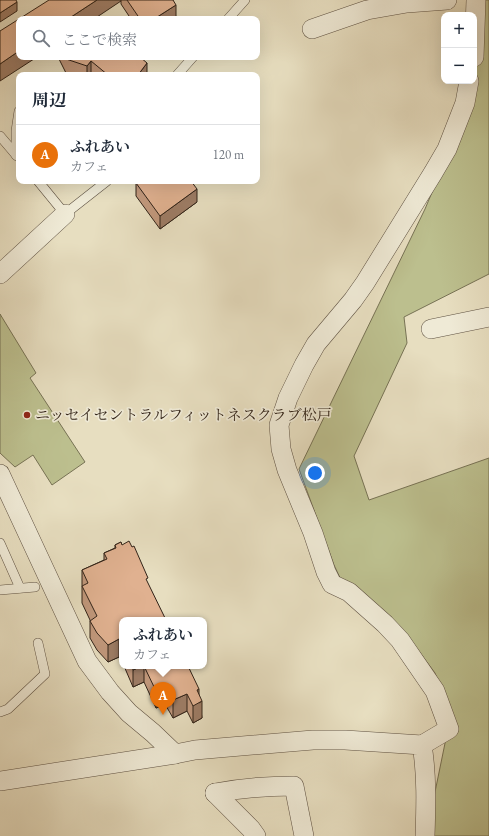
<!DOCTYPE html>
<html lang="ja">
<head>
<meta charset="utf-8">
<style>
	body { margin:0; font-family:"EB Garamond","Noto Serif JP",serif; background:#f2f2f3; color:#1f2937 }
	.controls { position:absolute; right:12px; top:12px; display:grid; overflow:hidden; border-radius:8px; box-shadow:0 4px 16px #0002 }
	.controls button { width:36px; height:36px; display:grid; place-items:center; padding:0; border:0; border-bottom:1px solid #e0e1e3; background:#fff; color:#1f2937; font:20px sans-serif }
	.you { position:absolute; left:315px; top:473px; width:14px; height:14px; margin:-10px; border:3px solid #fff; border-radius:50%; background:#1a73e8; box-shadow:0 0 0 6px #1a73e833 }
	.badge { display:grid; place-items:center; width:26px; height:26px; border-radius:50%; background:#8f2418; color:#fff; font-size:13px; font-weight:700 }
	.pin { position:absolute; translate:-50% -33px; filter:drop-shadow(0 1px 2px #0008) }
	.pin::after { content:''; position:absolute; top:21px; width:14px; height:12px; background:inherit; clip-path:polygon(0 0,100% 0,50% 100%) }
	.popup { position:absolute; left:119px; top:617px; width:88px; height:52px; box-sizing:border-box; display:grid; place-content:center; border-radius:8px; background:#fff; filter:drop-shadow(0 1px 3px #0005); font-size:13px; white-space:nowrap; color:#747a83 }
	.popup b { font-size:15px; color:#1f2937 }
	.popup::after { content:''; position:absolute; left:50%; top:100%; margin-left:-8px; border:8px solid transparent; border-top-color:#fff }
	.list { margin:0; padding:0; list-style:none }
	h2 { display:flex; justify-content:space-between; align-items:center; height:52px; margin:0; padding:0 16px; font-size:17px }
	h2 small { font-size:13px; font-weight:400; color:#747a83 }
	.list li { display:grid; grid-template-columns:26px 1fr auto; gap:12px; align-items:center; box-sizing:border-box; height:60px; padding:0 16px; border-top:1px solid #e0e1e3 }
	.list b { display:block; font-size:15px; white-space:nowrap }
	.list p { margin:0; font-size:13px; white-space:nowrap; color:#747a83 }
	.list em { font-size:13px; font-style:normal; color:#747a83 }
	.icon { flex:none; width:22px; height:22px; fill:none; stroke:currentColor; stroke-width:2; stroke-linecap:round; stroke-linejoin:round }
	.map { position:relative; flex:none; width:489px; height:836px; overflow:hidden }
	.search { position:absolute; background:#fff; box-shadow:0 4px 16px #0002; left:16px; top:16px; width:244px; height:44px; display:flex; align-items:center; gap:10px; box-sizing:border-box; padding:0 14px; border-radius:8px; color:#747a83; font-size:15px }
	.panel { position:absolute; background:#fff; box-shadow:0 4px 16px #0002; left:16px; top:72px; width:244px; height:112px; border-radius:8px }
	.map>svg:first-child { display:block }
	.green { fill:#bcbf8e; stroke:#777254 }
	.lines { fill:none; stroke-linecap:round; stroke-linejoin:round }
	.lane-casing { stroke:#5f5243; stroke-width:10 }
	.street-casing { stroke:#5f5243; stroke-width:20 }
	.lane { stroke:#efead6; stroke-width:9 }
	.street { stroke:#efead6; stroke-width:19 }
	.wall { fill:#c1987c; stroke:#322419 }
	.shaded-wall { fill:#9d7c65; stroke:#322419 }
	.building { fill:#e0b190; stroke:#322419 }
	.poi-dot { fill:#8f2418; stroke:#efead6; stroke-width:1.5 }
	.labels { text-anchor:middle; stroke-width:3.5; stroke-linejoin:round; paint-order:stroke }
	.poi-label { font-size:15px; fill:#322419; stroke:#efead6; text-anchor:start }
</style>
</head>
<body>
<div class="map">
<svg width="489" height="836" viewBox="0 0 489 836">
	<rect width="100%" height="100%" fill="#e7dec0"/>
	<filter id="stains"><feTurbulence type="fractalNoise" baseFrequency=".005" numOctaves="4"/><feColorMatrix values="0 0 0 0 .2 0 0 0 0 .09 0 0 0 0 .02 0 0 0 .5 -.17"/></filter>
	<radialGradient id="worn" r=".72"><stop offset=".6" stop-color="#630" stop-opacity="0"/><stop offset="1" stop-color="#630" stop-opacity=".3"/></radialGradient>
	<!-- green -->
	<g class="green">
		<polygon points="485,0 489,0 489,274 404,317 407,343 354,456 369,500 489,458 489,836 426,836 451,714 435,673 404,631 343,584 334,565 299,469 425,209 471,100 485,4"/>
		<polygon points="0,314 36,373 30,378 85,462 52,485 33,455 15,467 0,453"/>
	</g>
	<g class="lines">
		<!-- lane casing -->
		<g class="lane-casing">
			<g id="lane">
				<polyline points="228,19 245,0"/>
				<polyline points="177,75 193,57"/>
				<polyline points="0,136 17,156"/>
				<polyline points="16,155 16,131 19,111"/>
				<polyline points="38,181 65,214 107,181"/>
				<polyline points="0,543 20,588"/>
				<polyline points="0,590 35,587"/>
				<polyline points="0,712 8,709 45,674 38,643"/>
			</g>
		</g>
		<!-- street casing -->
		<g class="street-casing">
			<g id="street">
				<polyline points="312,29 367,10 407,3 447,0"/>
				<polyline points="474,57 476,0"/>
				<polyline points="0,274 65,214"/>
				<polyline points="431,329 489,317"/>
				<path d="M0 474 87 661 110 692 129 713 153 733 175 754 195 750 313 740H345L422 745C427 775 426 806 425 836"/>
				<polyline points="422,745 449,729 435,691 400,640 385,624 349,592 332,584 326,572 313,533 287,470 281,449 279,425 288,398 304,365 316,344 353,300 365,283 433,173 447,149 465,103 469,81"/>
				<polyline points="0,781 175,754"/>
				<path d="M215 793C241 788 268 786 294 786L304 836"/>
				<polyline points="215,793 251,829 256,836"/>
			</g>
		</g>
		<!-- lane -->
		<use href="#lane" class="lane"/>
		<!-- street -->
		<use href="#street" class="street"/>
	</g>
	<!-- wall -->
	<g class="wall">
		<polygon points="49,0 173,0 176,18 175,19 131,19 121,4 121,1"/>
		<polygon points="49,57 140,57 147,75 73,75 66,73 59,59"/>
		<polygon points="136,183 197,202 160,229 136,196"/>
		<polygon points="121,542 122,663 119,657 108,662 97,650 90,638 90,620 82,603 82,570 104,560 104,553 115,548 115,545"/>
		<polygon points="124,666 188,666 199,696 202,718 193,723 187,711 173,718 165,704 156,708 144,682 133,687"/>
	</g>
	<!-- shaded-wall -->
	<g class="shaded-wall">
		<polygon points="97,0 121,0 121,1 94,19 68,19"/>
		<polygon points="17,2 17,11 0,22 0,13"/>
		<polygon points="176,5 176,18 175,19 154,19"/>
		<polygon points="19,51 19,57 37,57 0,81 0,64"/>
		<polygon points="91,61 91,75 87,75 87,66"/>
		<polygon points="147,63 147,75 138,75"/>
		<polygon points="197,189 197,202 160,229 160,216"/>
		<polygon points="119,639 119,657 108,662 108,645"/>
		<polygon points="142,666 144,666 144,682 133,687 133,670"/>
		<polygon points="165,686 165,704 156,708 156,691"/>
		<polygon points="199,689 199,703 202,701 202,718 193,723 193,706 197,690"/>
		<polygon points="187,694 187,711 173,718 173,700"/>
	</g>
	<!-- building -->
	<g class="building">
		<polygon points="0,0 16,0 17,2 0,13"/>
		<polygon points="49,0 97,0 68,19 19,19"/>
		<polygon points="127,0 173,0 176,5 154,19 140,19"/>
		<polygon points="19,19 19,51 0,64 0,31"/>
		<polygon points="65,57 140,57 147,63 138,75 108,75 91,61 87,66 66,59"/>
		<polygon points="138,181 191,181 197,189 160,216 136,183"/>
		<polygon points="129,541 132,547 134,546 148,578 146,579 166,620 122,620 122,646 119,639 108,645 97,633 90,621 97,616 82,586 88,583 82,570 107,559 104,553 116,548 115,545 121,542 122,545"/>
		<polygon points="132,666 142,666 133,670"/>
		<polygon points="144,666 188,666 199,689 197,690 202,701 193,706 187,694 173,700 165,686 156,691"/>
	</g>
	<!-- markers -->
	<circle class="poi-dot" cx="27" cy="415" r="4"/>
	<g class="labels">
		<!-- poi labels -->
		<g class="poi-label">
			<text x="35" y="420">ニッセイセントラルフィットネスクラブ松戸</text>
		</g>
	</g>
	<rect width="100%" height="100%" filter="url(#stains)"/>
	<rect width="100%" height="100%" fill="url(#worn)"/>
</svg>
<div class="controls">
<button>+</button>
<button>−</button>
</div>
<div class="you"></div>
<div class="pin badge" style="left:163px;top:715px;background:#e8710a">A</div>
<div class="popup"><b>ふれあい</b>カフェ</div>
<div class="search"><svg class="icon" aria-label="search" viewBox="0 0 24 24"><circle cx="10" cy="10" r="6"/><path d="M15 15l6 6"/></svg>ここで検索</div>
<section class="panel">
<h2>周辺<small></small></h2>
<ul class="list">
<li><span class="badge" style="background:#e8710a">A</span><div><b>ふれあい</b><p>カフェ</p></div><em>120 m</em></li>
</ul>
</section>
</div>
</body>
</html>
